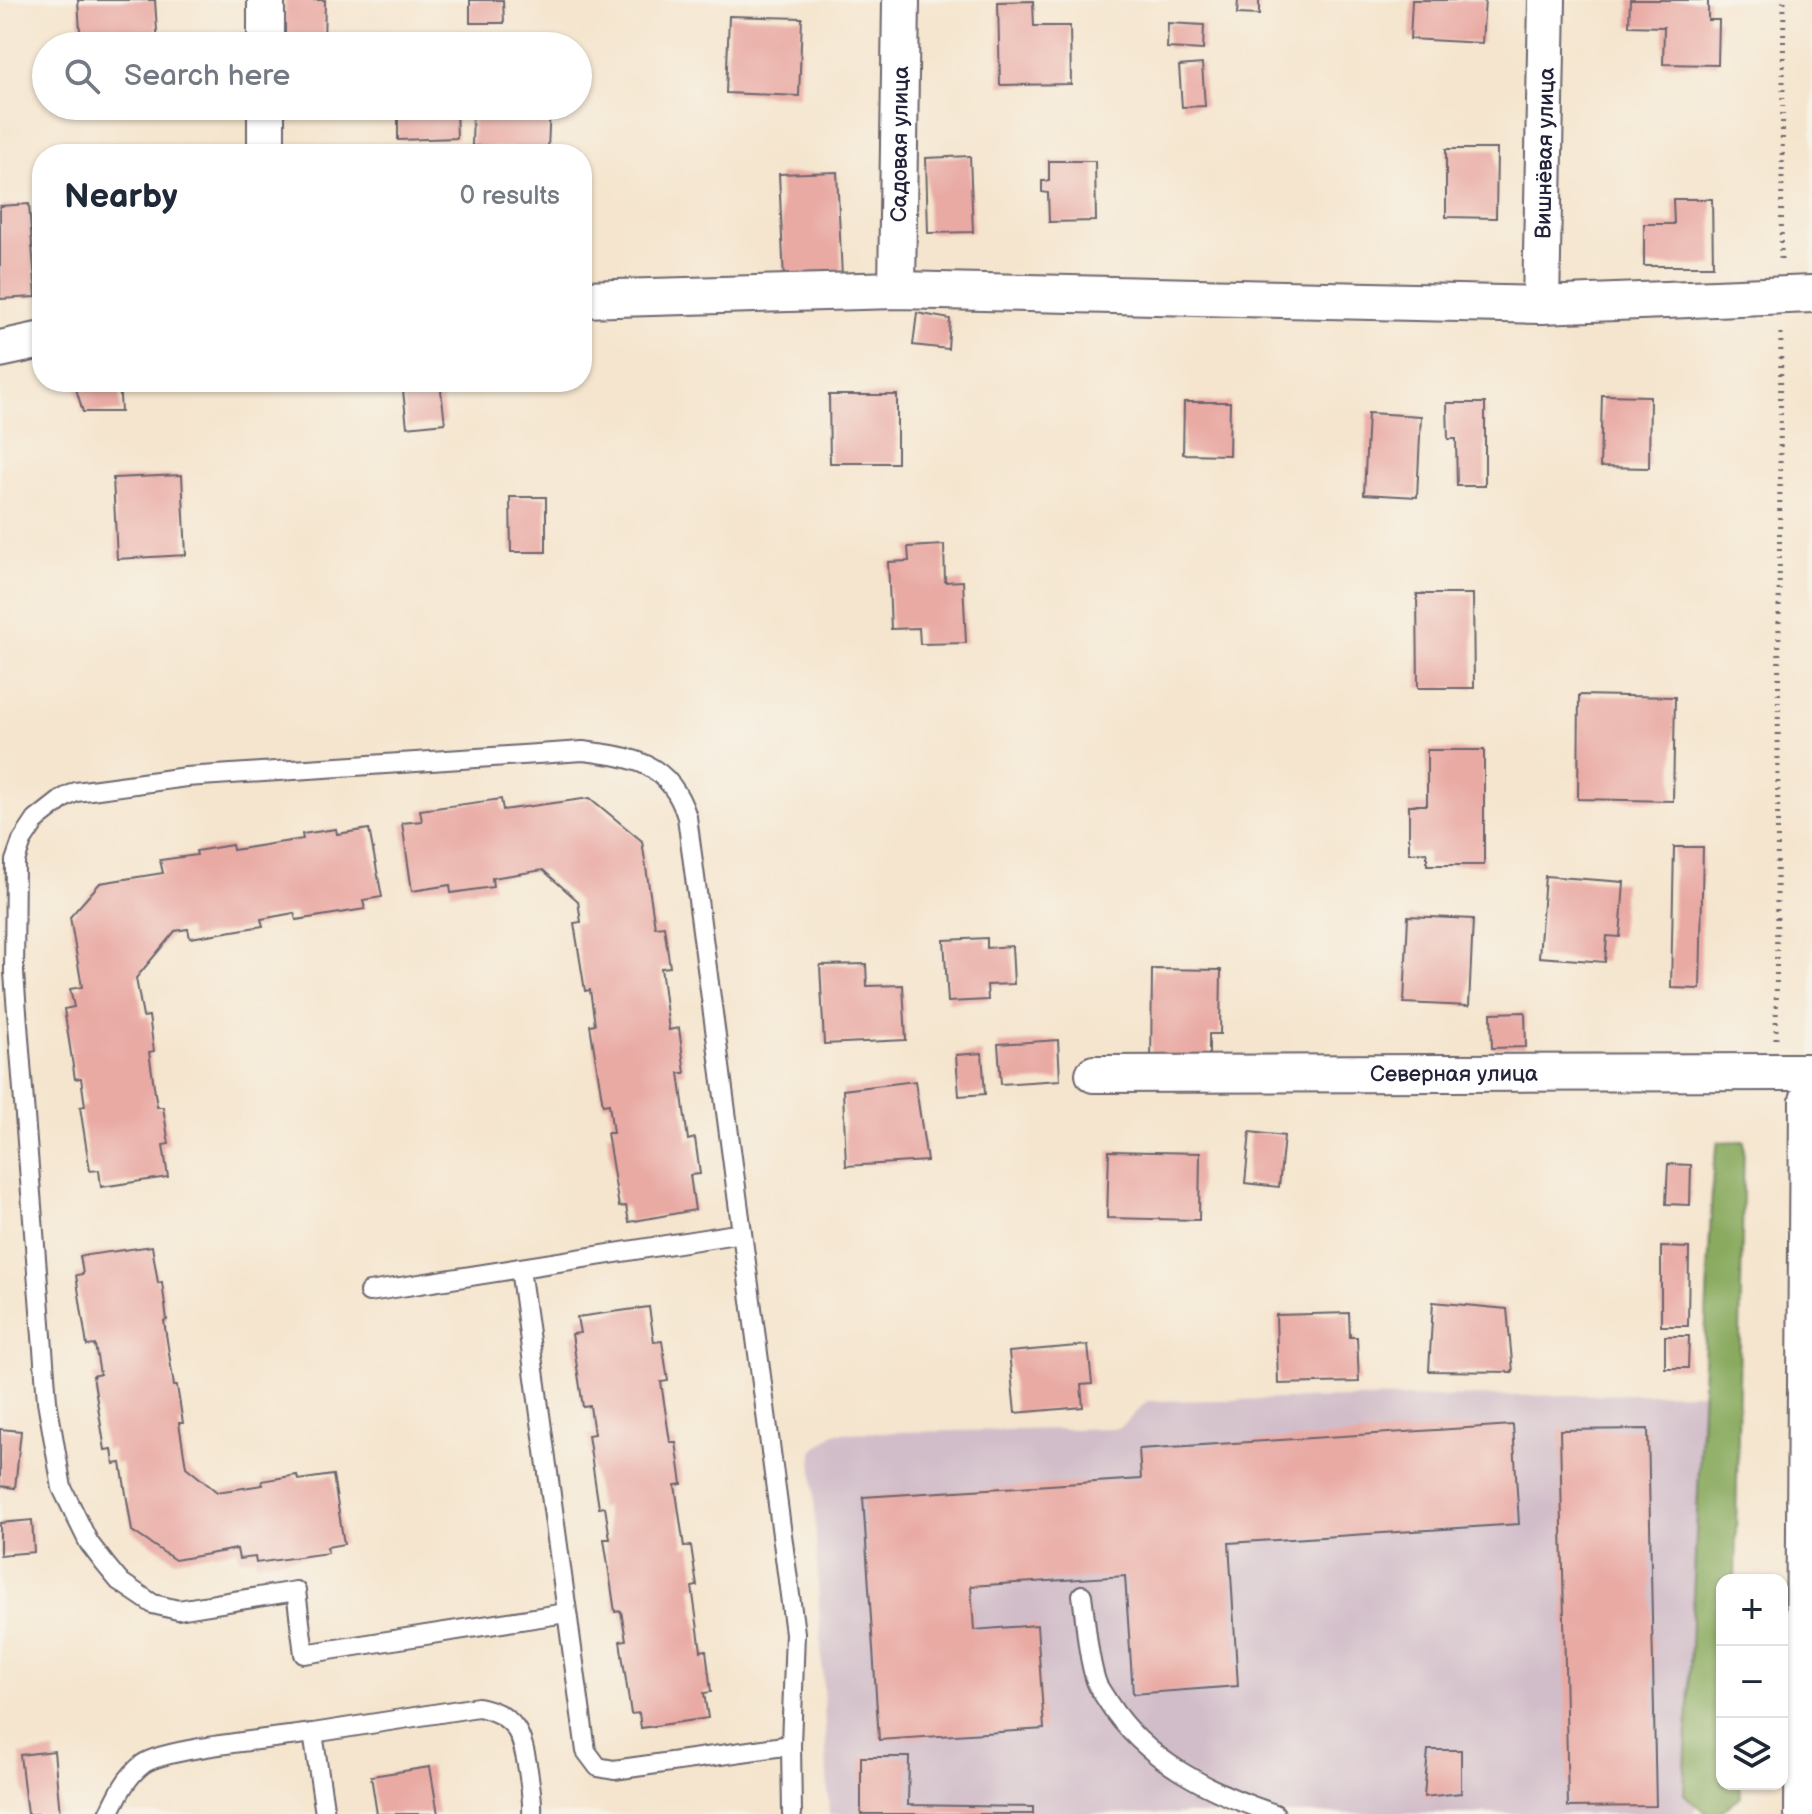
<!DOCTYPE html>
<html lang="en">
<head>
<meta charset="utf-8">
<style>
	body { margin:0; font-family:"Balsamiq Sans",sans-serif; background:#f6f6f7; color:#1f2937 }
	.controls { position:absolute; right:24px; bottom:24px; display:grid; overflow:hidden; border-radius:16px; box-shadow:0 2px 6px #0004 }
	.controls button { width:72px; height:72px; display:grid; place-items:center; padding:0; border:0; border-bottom:2px solid #e0e1e3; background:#fff; color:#1f2937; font:40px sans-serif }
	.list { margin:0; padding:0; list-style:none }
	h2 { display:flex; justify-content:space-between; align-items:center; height:104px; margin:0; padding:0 32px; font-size:34px }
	h2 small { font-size:26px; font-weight:400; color:#747a83 }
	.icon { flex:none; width:44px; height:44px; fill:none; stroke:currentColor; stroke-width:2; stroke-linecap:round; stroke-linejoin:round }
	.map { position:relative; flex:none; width:1812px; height:1814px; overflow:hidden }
	.search { position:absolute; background:#fff; box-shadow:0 2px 6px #0004; left:32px; top:32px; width:560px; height:88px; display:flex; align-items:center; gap:20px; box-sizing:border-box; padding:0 28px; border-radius:44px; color:#747a83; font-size:30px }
	.panel { position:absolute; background:#fff; box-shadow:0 2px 6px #0004; left:32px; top:144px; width:560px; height:248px; border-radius:32px }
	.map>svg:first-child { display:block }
	.industrial { fill:#d1bdc9 }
	.forest { fill:#89aa5e; stroke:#56664c; stroke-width:2 }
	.building { fill:#e9aaa4 }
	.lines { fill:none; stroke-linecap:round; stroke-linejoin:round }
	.lane-casing { stroke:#6c666e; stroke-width:22 }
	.street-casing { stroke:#6c666e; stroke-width:40 }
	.secondary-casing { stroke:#6c666e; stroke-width:48 }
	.path { stroke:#6c666e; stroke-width:5; stroke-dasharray:2 6; stroke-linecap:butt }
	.lane { stroke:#fff; stroke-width:18 }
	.street { stroke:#fff; stroke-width:36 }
	.secondary { stroke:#fff; stroke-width:44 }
	.labels { text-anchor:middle; stroke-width:8; stroke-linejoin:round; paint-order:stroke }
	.street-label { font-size:22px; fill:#22223b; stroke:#f7f3e8 }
</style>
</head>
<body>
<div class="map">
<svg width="1812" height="1814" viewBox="0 0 1812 1814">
	<rect width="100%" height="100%" fill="#f7f3e8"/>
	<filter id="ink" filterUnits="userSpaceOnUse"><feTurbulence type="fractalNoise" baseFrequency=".0125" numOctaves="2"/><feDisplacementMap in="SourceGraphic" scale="16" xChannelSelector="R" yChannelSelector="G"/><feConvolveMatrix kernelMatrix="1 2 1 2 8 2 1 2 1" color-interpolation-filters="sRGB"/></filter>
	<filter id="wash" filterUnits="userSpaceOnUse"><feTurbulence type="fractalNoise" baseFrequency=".006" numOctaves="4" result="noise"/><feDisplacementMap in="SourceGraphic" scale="32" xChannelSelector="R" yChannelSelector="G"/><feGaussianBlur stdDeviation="1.8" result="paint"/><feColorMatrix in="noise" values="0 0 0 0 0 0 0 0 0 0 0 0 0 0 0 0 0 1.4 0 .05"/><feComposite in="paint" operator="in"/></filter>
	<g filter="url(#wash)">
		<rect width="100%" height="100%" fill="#f5e5ce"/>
		<!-- industrial -->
		<polygon class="industrial" points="1703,1393 1695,1814 829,1814 812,1452 834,1433 1120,1428 1147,1401"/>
		<!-- forest -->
		<polygon class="forest" points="1744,1141 1735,1580 1722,1580 1722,1784 1740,1784 1741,1797 1717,1814 1706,1814 1684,1794 1713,1168 1718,1142"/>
		<g id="blocks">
			<!-- building -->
			<g class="building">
				<polygon points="78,0 155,0 158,46 81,46"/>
				<polygon points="285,0 325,0 324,46 284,46"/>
				<polygon points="470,0 503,0 504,23 470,23"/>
				<polygon points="1238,0 1259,0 1259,15 1237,14"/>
				<polygon points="1412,0 1485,0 1482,43 1410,39"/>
				<polygon points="1630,0 1708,0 1708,20 1719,20 1718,65 1663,64 1664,27 1629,26"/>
				<polygon points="1033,1 1034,26 1070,26 1071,84 1000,85 998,2"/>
				<polygon points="729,16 802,18 799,96 726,93"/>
				<polygon points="1168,23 1204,25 1203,50 1167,48"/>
				<polygon points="1202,64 1205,106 1182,107 1179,66"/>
				<polygon points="398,106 456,106 457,138 398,140"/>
				<polygon points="473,106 550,106 548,149 472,146"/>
				<polygon points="1446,149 1497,149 1496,218 1446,217"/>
				<polygon points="970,156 973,232 928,233 926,158"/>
				<polygon points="1049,161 1095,161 1096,221 1049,222 1048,193 1042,192 1042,181 1049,181"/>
				<polygon points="837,172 842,277 784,280 779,174"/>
				<polygon points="1673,199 1712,199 1713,266 1644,266 1644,224 1674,224"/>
				<polygon points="29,204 36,297 0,299 0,206"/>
				<polygon points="917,313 950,319 948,349 913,345"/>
				<polygon points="74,382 119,382 121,412 83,412"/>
				<polygon points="402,382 440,382 445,423 407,427"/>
				<polygon points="829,395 897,395 897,463 830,463"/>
				<polygon points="1602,395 1650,396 1649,468 1600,467"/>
				<polygon points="1184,402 1230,402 1229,455 1183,454"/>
				<polygon points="1447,403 1485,403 1485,486 1457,486 1456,439 1448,439"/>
				<polygon points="1368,413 1421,416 1417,497 1364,494"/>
				<polygon points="182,475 186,555 117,559 113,478"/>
				<polygon points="510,497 546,497 546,552 511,552"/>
				<polygon points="944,545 945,582 963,581 966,643 920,644 919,628 891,629 888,562 909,561 908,547"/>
				<polygon points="1417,594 1473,594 1474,688 1418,688"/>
				<polygon points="1579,695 1675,697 1673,801 1578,799"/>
				<polygon points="1427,750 1484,750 1484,865 1427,865 1427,852 1409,853 1409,805 1427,805"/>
				<polygon points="590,798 642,841 655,927 664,926 670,967 661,968 669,1030 679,1028 685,1073 679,1073 688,1140 695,1138 700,1174 690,1175 695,1210 629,1222 626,1206 619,1207 607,1133 613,1133 609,1104 603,1105 590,1025 595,1024 590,990 585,991 574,923 581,922 578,901 543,870 492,878 493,887 451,893 450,885 412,891 402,823 422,821 420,810 501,799 503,810"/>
				<polygon points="336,829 337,834 369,829 382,897 363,900 365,909 296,920 294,913 261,919 263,926 190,938 188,929 175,931 136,978 143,1017 149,1016 154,1051 149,1052 157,1107 163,1107 169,1144 163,1145 168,1177 101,1187 99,1170 90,1171 80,1107 85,1106 81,1078 75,1079 64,1009 74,1007 70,989 82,987 70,917 100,883 163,873 160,860 197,855 196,851 232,845 233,850 303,839 302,834"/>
				<polygon points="1674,847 1703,847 1700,989 1671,988"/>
				<polygon points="1545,876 1624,882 1620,937 1607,936 1605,962 1539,957"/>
				<polygon points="1408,916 1473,919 1469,1006 1404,1003"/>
				<polygon points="987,938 987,948 1012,946 1014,984 987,985 988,1000 948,1002 944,940"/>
				<polygon points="866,964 867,986 903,985 906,1040 824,1044 820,965"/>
				<polygon points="1152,969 1221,970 1220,1034 1209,1034 1209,1070 1151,1069"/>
				<polygon points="1525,1012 1526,1047 1492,1048 1491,1013"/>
				<polygon points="1058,1040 1060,1080 1001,1084 998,1044"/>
				<polygon points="982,1053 985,1094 959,1096 956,1055"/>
				<polygon points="915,1081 927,1161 846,1166 843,1090"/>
				<polygon points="1250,1132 1284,1136 1279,1187 1245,1183"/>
				<polygon points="1109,1151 1200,1153 1199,1220 1107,1218"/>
				<polygon points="1668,1164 1691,1165 1690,1205 1666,1204"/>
				<polygon points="152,1246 158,1283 162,1282 167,1320 164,1321 174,1386 177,1386 183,1423 179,1423 186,1467 217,1492 263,1485 262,1481 297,1475 298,1480 333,1475 344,1544 327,1547 328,1553 256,1563 255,1557 239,1559 237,1549 175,1560 132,1531 121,1463 114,1464 112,1449 105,1450 93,1376 100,1374 95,1345 87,1346 76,1275 83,1274 80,1256"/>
				<polygon points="1661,1247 1689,1248 1688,1326 1661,1326"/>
				<polygon points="1433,1302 1507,1309 1513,1372 1429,1371"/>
				<polygon points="649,1307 654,1342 662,1341 668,1381 661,1382 670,1442 676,1442 682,1484 675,1485 684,1547 691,1546 697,1586 692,1587 701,1651 706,1650 711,1692 704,1693 708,1718 641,1728 639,1713 631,1714 620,1641 626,1640 621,1611 615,1612 604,1539 610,1539 605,1507 599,1508 588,1435 594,1434 590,1406 583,1407 572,1334 580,1333 577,1317"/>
				<polygon points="1349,1313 1350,1337 1357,1337 1359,1382 1278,1384 1276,1315"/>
				<polygon points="1665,1336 1689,1336 1688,1368 1665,1368"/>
				<polygon points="1088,1345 1092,1384 1081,1385 1083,1407 1015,1413 1009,1352"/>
				<polygon points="1513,1425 1519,1524 1229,1543 1238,1686 1133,1694 1125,1576 971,1586 974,1630 1037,1625 1044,1729 879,1740 863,1497 1141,1479 1139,1449"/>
				<polygon points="0,1429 21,1431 15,1488 0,1486"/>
				<polygon points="1648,1429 1656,1806 1568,1807 1560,1430"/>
				<polygon points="32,1520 34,1552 0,1555 0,1523"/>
				<polygon points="1428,1750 1461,1750 1461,1793 1424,1797"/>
				<polygon points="54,1751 60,1814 27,1814 20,1755"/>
				<polygon points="861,1757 909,1757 908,1805 1033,1807 1033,1814 861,1814"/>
				<polygon points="430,1767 438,1814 377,1814 371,1776"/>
			</g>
		</g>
	</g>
	<g filter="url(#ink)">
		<use href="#blocks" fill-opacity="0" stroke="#6c666e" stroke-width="2"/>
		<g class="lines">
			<!-- lane casing -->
			<g class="lane-casing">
				<g id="lane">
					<polyline points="520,1268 586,1751 598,1767 614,1770 791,1745"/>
					<polyline points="369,1292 742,1233"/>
					<path d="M1082 1595C1086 1622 1087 1654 1096 1681 1098 1688 1104 1695 1108 1702 1145 1761 1212 1793 1275 1814"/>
					<path d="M566 1613 304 1654 296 1591 178 1610 153 1604 119 1581 105 1564 89 1543 62 1488 47 1401 14 973 15 861 22 841 36 820 64 798 76 792 186 777 583 751C633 757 670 762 687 817L795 1633 791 1745 792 1814"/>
					<path d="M109 1814C118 1795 126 1777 143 1764 165 1748 280 1738 313 1733"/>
					<path d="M325 1814 313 1733 478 1707C517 1715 522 1735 528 1770 530 1785 533 1799 532 1814"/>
				</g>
			</g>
			<!-- street casing -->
			<g class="street-casing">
				<g id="street">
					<polyline points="266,0 266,46"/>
					<polyline points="266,106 266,154"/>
					<path id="s1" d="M897 290 901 0"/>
					<polyline points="582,299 897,290 1541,305 1812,294"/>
					<path id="s2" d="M1541 305 1547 0"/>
					<polyline points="0,349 42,340"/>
					<path id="s3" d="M1094 1074 1812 1072"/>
				</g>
			</g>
			<!-- secondary casing -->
			<g class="secondary-casing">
				<polyline id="secondary" points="1807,1814 1812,1101"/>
			</g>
			<!-- path -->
			<g class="path">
				<polyline points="1781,259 1784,0"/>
				<polyline points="1776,1039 1781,329"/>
			</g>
			<!-- lane -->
			<use href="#lane" class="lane"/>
			<!-- street -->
			<use href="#street" class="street"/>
			<!-- secondary -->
			<use href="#secondary" class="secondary"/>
		</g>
	</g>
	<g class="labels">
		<!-- street labels -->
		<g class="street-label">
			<text dy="8" stroke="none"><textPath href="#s1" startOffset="146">Садовая улица</textPath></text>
			<text dy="8" stroke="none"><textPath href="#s2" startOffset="152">Вишнёвая улица</textPath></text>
			<text dy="8" stroke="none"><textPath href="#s3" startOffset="360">Северная улица</textPath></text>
		</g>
	</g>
</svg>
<div class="controls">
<button>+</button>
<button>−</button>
<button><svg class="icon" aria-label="layers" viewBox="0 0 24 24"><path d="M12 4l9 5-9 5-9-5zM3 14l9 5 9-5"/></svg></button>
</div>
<div class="search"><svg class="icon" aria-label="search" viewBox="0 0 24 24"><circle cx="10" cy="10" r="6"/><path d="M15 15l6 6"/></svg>Search here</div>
<section class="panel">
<h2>Nearby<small>0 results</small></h2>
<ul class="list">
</ul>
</section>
</div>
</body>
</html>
